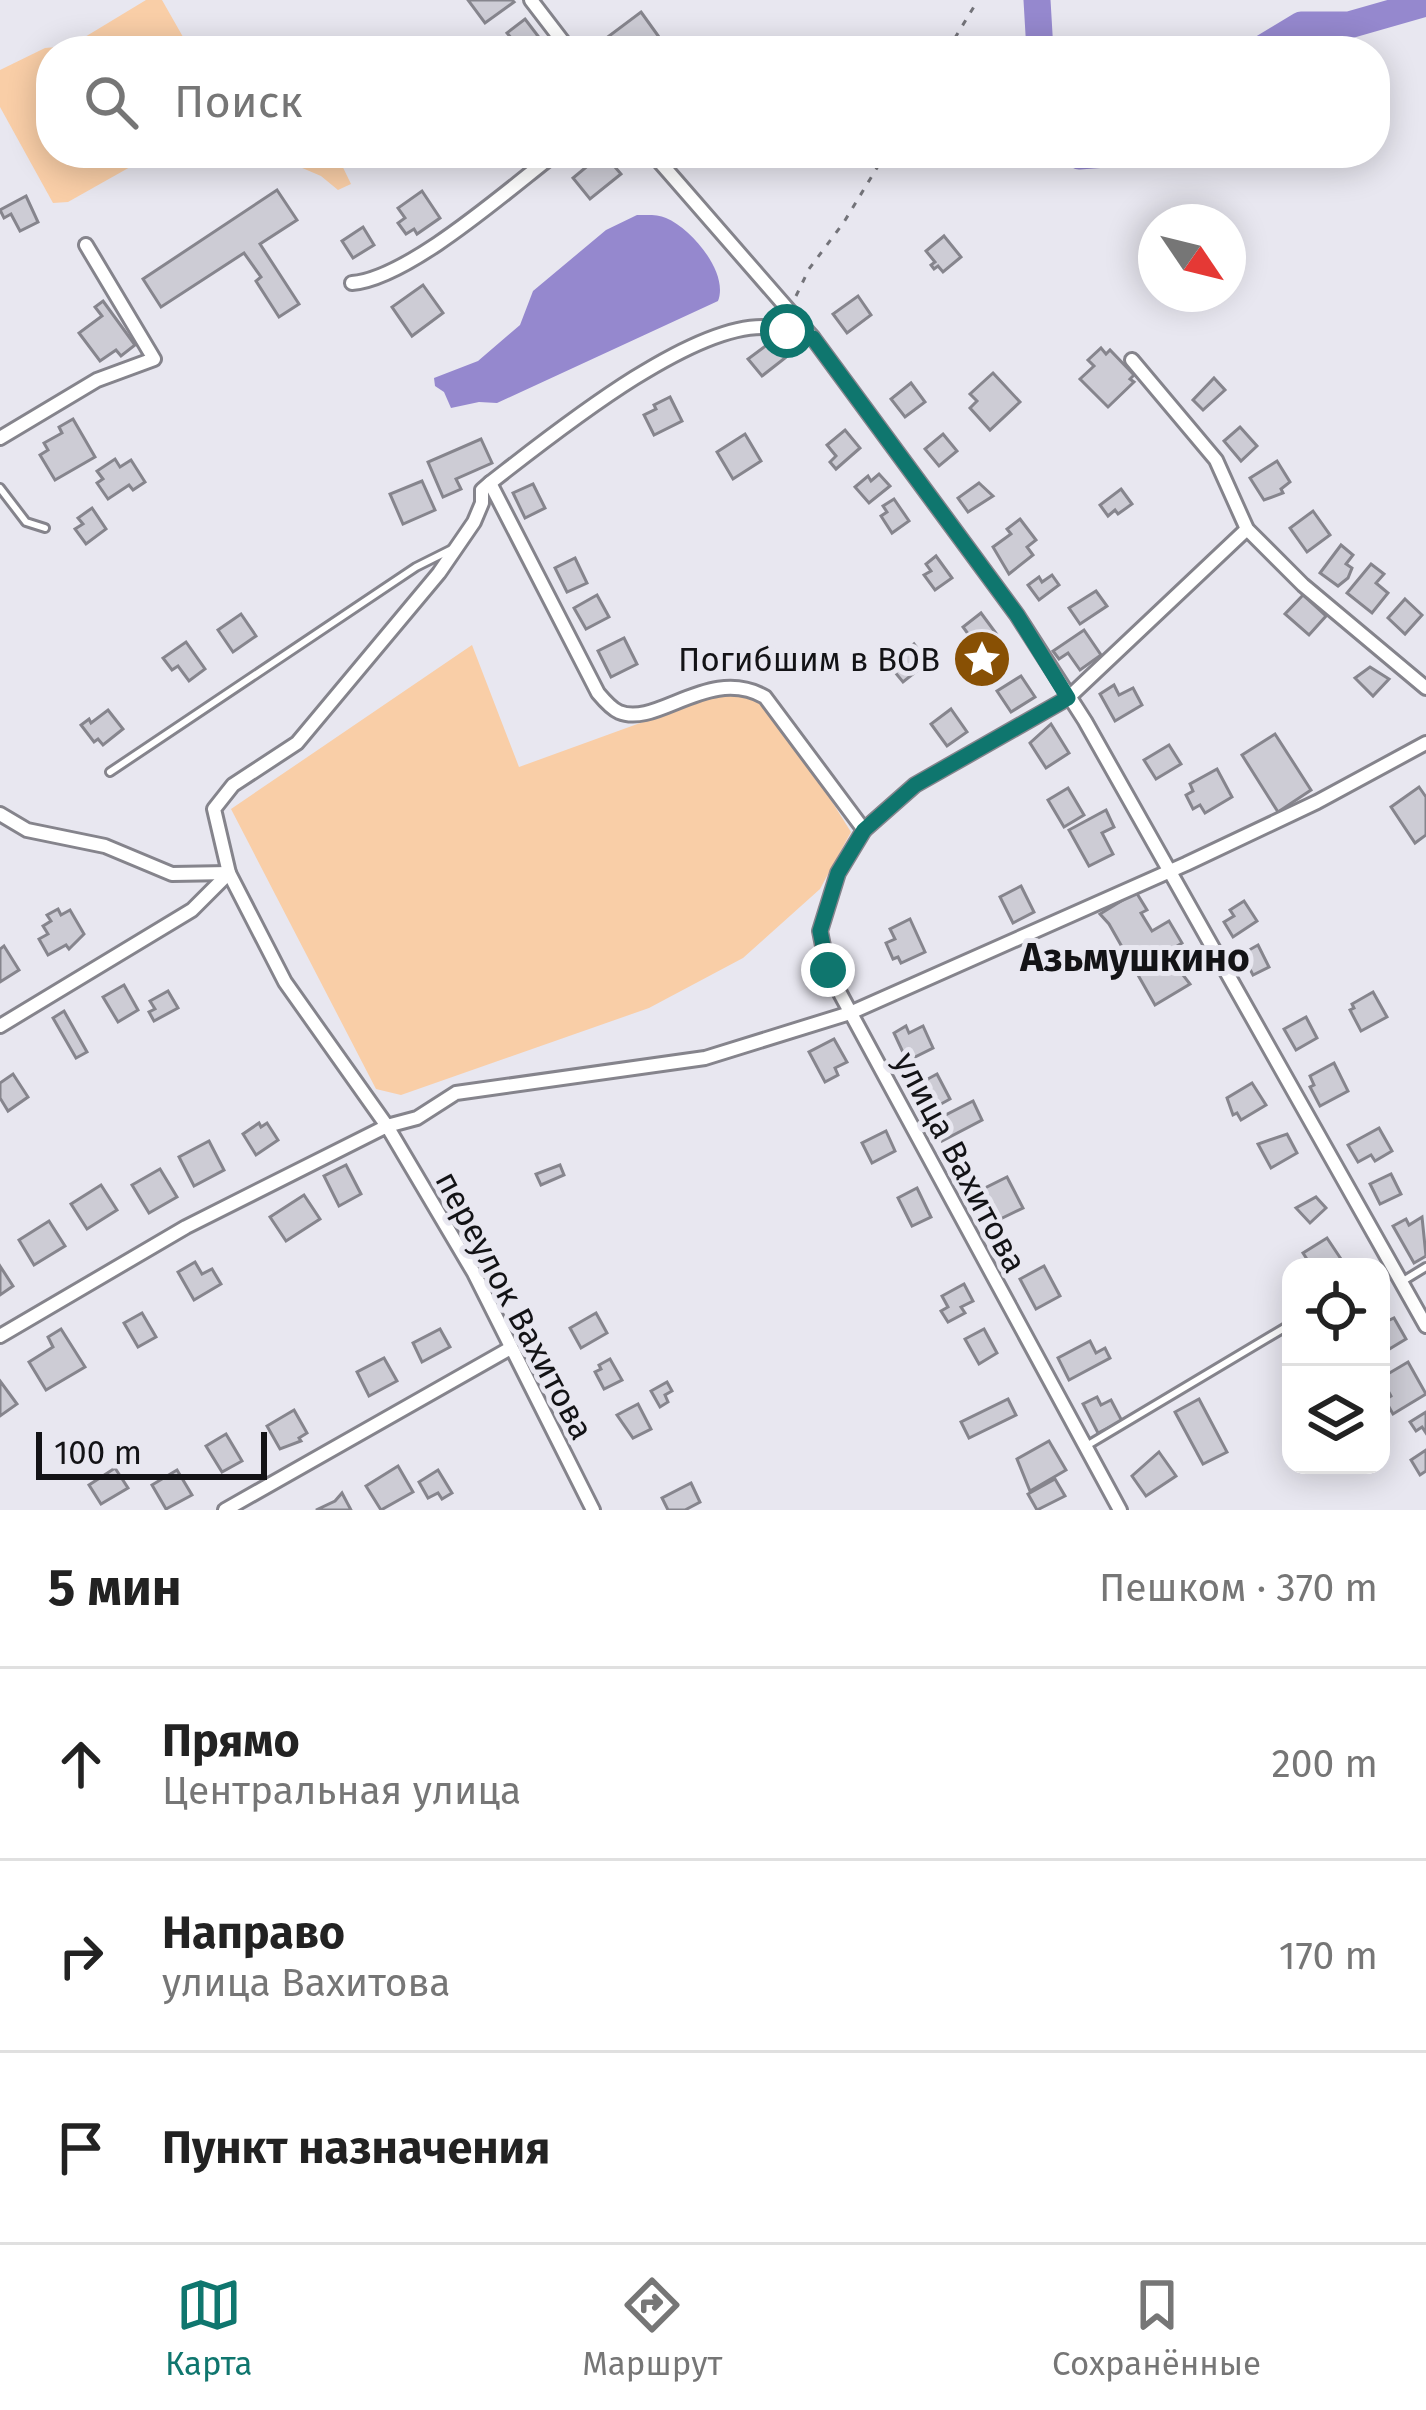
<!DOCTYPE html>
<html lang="ru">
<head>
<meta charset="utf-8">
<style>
	body { margin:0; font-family:"Fira Sans",sans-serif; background:#f6f6f6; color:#222 }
	.controls { position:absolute; right:36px; bottom:36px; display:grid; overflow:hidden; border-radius:24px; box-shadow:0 6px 30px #0003 }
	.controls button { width:108px; height:108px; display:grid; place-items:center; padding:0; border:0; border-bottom:3px solid #e0e0e0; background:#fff; color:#222; font:60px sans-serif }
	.compass { position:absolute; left:1138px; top:204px; width:108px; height:108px; border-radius:50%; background:#fff; box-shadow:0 6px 30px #0003; rotate:125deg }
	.scale { position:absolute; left:36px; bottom:30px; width:231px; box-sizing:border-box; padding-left:12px; border:6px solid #131316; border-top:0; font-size:33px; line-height:42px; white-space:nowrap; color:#131316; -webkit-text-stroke:9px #e8e7f0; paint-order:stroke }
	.stop { position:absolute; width:36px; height:36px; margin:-27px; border:9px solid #0f766e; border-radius:50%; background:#fff }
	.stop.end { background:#0f766e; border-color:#fff; box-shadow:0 3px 12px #0008 }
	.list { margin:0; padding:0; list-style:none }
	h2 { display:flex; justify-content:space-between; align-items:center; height:156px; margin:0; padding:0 48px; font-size:51px }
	h2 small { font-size:39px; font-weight:400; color:#767676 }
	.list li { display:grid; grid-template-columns:78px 1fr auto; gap:36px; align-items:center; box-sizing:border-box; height:192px; padding:0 48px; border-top:3px solid #e0e0e0 }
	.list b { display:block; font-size:45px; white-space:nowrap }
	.list p { margin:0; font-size:39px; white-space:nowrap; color:#767676 }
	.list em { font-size:39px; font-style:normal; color:#767676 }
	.icon { flex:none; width:66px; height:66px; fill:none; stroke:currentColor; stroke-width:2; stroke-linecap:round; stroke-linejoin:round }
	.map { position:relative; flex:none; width:1426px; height:1510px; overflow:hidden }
	.search { position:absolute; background:#fff; box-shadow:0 6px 30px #0003; left:36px; right:36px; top:36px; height:132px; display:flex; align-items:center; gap:30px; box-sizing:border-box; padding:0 42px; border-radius:48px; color:#767676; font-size:45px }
	.sheet { height:732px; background:#fff }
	nav { display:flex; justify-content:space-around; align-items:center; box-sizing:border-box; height:168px; border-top:3px solid #e0e0e0; background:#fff; font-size:33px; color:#767676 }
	nav a { display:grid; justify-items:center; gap:6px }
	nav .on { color:#0f766e }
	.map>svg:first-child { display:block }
	.green { fill:#f9cea7 }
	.water { fill:#9588ce }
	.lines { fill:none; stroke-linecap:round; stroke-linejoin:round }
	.river { stroke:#9588ce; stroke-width:27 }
	.building { fill:#cdccd5; stroke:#86858d; stroke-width:3 }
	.lane-casing { stroke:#85848c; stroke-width:12 }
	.street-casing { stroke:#85848c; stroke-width:18 }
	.path { stroke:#737379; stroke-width:3; stroke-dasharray:6 9; stroke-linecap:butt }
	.lane { stroke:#fff; stroke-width:6 }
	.street { stroke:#fff; stroke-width:12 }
	.route { stroke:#0f766e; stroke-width:15 }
	.labels { text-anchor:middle; stroke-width:10; stroke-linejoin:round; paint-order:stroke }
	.poi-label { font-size:33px; fill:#131316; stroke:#e8e7f0; text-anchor:end }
	.street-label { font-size:33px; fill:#131316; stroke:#e8e7f0 }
	.quarter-label { font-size:39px; font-weight:bold; fill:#131316; stroke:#e8e7f0 }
</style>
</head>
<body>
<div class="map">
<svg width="1426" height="1510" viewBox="0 0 1426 1510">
	<rect width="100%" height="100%" fill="#e8e7f0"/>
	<!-- green -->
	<g class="green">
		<polygon points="146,0 162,0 191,51 51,51 51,153 155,153 68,202 53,203 0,107 0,70 45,48 70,46"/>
		<polygon points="267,153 336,153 351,184 338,190 321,176"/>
		<polygon points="472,645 519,767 731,690 761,701 807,762 851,832 820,889 743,958 649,1008 401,1095 376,1089 231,809"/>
	</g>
	<!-- water -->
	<path class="water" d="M637 215C646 215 658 214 666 218 692 229 729 273 718 301L497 403 479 402 451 408 444 392 435 386 434 378 478 361 520 325 533 291 606 230Z"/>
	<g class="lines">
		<!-- river -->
		<g class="river">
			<polyline points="1037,0 1040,51"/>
			<polyline points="1258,51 1301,25 1349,25 1426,3"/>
			<polyline points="1074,153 1079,156 1120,153"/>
		</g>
	</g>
	<!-- building -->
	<g class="building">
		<polygon points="468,0 512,0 514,2 485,23"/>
		<polygon points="641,12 659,37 641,51 618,51 615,46 608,51 601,42"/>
		<polygon points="525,19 538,36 521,50 507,33"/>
		<polygon points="603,153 621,174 590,199 573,178"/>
		<polygon points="277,190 297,220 260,244 299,304 279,317 256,281 261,277 244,253 161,307 143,279"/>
		<polygon points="422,191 440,218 417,234 414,229 406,234 398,223 405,218 398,208"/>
		<polygon points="26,196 38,222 20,231 11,214 4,218 0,210"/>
		<polygon points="363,227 374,245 353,258 342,241"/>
		<polygon points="944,236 961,257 943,272 938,266 934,269 931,265 935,262 926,251"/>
		<polygon points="423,285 443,313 412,336 392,307"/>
		<polygon points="858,296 871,315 847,333 833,314"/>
		<polygon points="103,301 135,345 121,356 116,350 100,361 79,333 102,316 95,307"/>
		<polygon points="772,341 785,358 762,376 748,359"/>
		<polygon points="1101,348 1106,354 1110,350 1134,375 1130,379 1134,382 1108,407 1080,379 1094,366 1088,360"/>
		<polygon points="993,373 1020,402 990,430 970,408 977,401 970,394"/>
		<polygon points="1214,378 1225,390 1203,410 1193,400"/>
		<polygon points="911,383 925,402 905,417 891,399"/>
		<polygon points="670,397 682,421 654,435 644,415 656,409 654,405"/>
		<polygon points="73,419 95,457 55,480 40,455 48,450 44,443 62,433 59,427"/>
		<polygon points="1240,427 1257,446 1241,461 1224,441"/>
		<polygon points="845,430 860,448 836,469 830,462 836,456 827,445"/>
		<polygon points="745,434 761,461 733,479 717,452"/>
		<polygon points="943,434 957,451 939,466 925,449"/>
		<polygon points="481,439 492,463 456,479 461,489 443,497 428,462"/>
		<polygon points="115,459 120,467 131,460 145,482 133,490 129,485 108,499 97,483 103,479 97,471"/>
		<polygon points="1277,461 1290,482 1281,489 1283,493 1264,500 1250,478"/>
		<polygon points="879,474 890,486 869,503 855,487 868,476 871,481"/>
		<polygon points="422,481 435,510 403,524 390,494"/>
		<polygon points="979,483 993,496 968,512 958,498"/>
		<polygon points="533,484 545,508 525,518 513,493"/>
		<polygon points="1121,489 1132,504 1118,514 1115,510 1108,516 1100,505"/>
		<polygon points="894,499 909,521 892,533 881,516 887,512 883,506"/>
		<polygon points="92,508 106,529 86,544 75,529 83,524 78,518"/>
		<polygon points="1313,511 1330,535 1307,552 1290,528"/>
		<polygon points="1020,519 1036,540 1027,547 1033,555 1009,574 993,547 1011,534 1007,529"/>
		<polygon points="1341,545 1353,555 1346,564 1352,568 1348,578 1338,586 1320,573"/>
		<polygon points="936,556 952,578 935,590 924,575 931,571 926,564"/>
		<polygon points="575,558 587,583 567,592 555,568"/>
		<polygon points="1371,564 1384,574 1376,583 1388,593 1372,613 1347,593"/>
		<polygon points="1052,575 1059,585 1039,600 1028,585 1039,577 1042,582"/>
		<polygon points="1096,591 1107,606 1080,624 1069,608"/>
		<polygon points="597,595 609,617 586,629 574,608"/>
		<polygon points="1303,595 1326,616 1309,635 1285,614"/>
		<polygon points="1405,599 1422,615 1405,634 1388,618"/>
		<polygon points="981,613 998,636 980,650 963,627"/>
		<polygon points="241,614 256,636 233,652 218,630"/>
		<polygon points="1084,630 1101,655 1080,670 1068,653 1059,659 1053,651"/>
		<polygon points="624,638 637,664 611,677 598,651"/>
		<polygon points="186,642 205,669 189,681 178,666 172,670 163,658"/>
		<polygon points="914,644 928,662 903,682 889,665"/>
		<polygon points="1370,667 1389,679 1373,696 1355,678"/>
		<polygon points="1021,676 1035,697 1011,712 997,691"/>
		<polygon points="1114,685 1119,695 1133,688 1142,705 1115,721 1100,694"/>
		<polygon points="951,709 967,732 947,746 931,724"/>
		<polygon points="108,710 123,729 103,745 98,739 94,742 81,725 89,719 91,723"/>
		<polygon points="1051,724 1069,753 1046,768 1030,743"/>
		<polygon points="1275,734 1311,790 1278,812 1242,755"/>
		<polygon points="1169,745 1181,764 1156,779 1144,760"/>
		<polygon points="1217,769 1232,797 1205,813 1200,805 1193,809 1186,795 1193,791 1190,784"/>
		<polygon points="1419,787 1426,797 1426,835 1415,843 1391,807"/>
		<polygon points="1068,788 1084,815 1064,827 1048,800"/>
		<polygon points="1106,810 1114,827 1102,833 1113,854 1089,866 1069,830"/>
		<polygon points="1021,886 1034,912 1013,923 1000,897"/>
		<polygon points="1136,892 1147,910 1141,913 1152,931 1169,921 1182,943 1166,953 1190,984 1155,1005 1109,924 1100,914"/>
		<polygon points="1244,901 1257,921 1233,937 1224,922 1234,916 1230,910"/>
		<polygon points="58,909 61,915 70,910 84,934 69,949 66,945 48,955 39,939 48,934 43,926 51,921 47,915"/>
		<polygon points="910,919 925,952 901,963 898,957 893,959 886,943 895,939 890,929"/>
		<polygon points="1258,945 1269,967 1253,975 1242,954"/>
		<polygon points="4,946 19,970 0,982 0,949"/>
		<polygon points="124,985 138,1010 118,1022 103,997"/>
		<polygon points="168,991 178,1008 154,1021 149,1012 155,1009 150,1001"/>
		<polygon points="1373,992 1387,1017 1361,1031 1350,1010 1354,1008 1352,1004"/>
		<polygon points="64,1011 87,1052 76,1058 53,1018"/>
		<polygon points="1306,1017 1317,1038 1296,1050 1284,1029"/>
		<polygon points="906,1026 909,1033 923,1026 933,1048 907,1061 894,1033"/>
		<polygon points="834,1039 847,1062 835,1068 838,1075 825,1082 809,1052"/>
		<polygon points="1334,1063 1348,1091 1320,1106 1310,1087 1314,1085 1310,1076"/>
		<polygon points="13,1074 28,1097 8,1111 0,1098 0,1083"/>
		<polygon points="937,1074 950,1099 932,1109 929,1102 923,1105 913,1087"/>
		<polygon points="1252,1083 1266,1105 1241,1120 1237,1113 1233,1115 1227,1098"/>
		<polygon points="973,1101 982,1120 942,1141 932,1122"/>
		<polygon points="259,1123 261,1127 267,1123 278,1140 256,1155 243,1134"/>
		<polygon points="1379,1128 1392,1151 1375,1161 1371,1155 1358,1162 1348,1145"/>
		<polygon points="886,1131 895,1151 872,1163 862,1143"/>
		<polygon points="1287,1134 1297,1153 1271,1168 1258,1144"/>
		<polygon points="209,1141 224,1170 194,1186 179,1157"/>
		<polygon points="346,1165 361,1194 339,1206 324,1176"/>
		<polygon points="560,1165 564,1175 541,1185 536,1174"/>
		<polygon points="160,1169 177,1197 149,1213 132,1185"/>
		<polygon points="1391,1174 1401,1194 1380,1204 1370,1184"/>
		<polygon points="1007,1177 1023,1208 992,1223 977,1192"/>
		<polygon points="101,1185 117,1210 87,1229 71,1204"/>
		<polygon points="917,1188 931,1217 912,1226 898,1198"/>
		<polygon points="304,1195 320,1219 286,1241 270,1217"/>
		<polygon points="1316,1197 1326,1208 1310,1223 1296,1208"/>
		<polygon points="1422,1217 1426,1256 1414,1263 1393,1226 1406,1219 1409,1225"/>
		<polygon points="49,1221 65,1246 34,1265 19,1240"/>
		<polygon points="1327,1238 1343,1262 1335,1267 1312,1267 1303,1253"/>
		<polygon points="195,1262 202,1274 212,1269 221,1284 194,1300 178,1272"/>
		<polygon points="0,1266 13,1286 0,1295"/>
		<polygon points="1044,1266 1060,1296 1036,1309 1020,1279"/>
		<polygon points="964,1284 973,1301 961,1307 965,1313 948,1322 941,1311 948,1307 942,1296"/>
		<polygon points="142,1313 156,1337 138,1347 124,1323"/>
		<polygon points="596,1313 607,1333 581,1348 570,1328"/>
		<polygon points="1394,1318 1406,1339 1381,1354 1381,1324"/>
		<polygon points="61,1329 85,1367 46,1390 29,1362 53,1347 48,1337"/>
		<polygon points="440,1329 450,1347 422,1362 413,1343"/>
		<polygon points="984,1329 997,1353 979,1364 965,1339"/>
		<polygon points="1090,1341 1096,1353 1105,1348 1110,1358 1069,1380 1058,1358"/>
		<polygon points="384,1358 397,1381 369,1396 357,1372"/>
		<polygon points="610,1359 622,1380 604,1389 595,1372 601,1369 599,1365"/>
		<polygon points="1408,1362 1426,1394 1393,1414 1385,1400 1391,1396 1381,1378"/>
		<polygon points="0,1381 17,1404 0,1416"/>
		<polygon points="667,1382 672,1391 665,1395 668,1402 660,1407 651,1391"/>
		<polygon points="1097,1397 1101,1405 1111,1400 1122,1421 1098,1433 1083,1404"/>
		<polygon points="1008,1399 1016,1415 969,1438 961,1422"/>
		<polygon points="1199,1399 1227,1452 1203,1464 1175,1412"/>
		<polygon points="638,1404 651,1429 633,1438 617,1415"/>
		<polygon points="294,1410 307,1433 299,1438 301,1441 280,1449 267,1426"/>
		<polygon points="1426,1412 1426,1433 1422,1427 1416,1431 1410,1422"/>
		<polygon points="226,1434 242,1461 222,1472 206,1446"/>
		<polygon points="1049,1441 1066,1470 1030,1491 1017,1459"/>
		<polygon points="1426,1450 1426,1471 1420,1475 1411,1460"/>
		<polygon points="1159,1452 1176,1476 1146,1496 1132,1476"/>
		<polygon points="398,1466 413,1492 381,1510 366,1486"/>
		<polygon points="115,1468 128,1488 101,1504 89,1485"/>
		<polygon points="177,1470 192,1495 166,1509 152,1485"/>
		<polygon points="438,1470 452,1493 442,1499 438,1493 428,1498 419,1482"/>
		<polygon points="1055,1479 1065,1496 1037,1510 1028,1494"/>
		<polygon points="691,1483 700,1502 685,1510 668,1510 662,1498"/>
		<polygon points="342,1493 351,1510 316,1510 335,1501"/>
	</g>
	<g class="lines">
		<!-- lane casing -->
		<g class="lane-casing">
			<g id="lane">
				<polyline points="0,488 26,522 45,528"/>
				<polyline points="110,772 416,567 452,549"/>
				<polyline points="1403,1281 1426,1267"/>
				<polyline points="1088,1445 1291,1324"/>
			</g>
		</g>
		<!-- street casing -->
		<g class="street-casing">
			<g id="street">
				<polyline points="531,0 570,51"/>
				<polyline points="652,153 813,338 1017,615 1085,721 1426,1326"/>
				<path d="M352 283C408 279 509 189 556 153"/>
				<polyline points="1132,360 1216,460 1247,529 1303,585 1426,688"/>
				<polyline points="0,438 97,380 154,359 86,245"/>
				<path d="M490 483 598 693C603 699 612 709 619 712 657 728 709 665 765 697L864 830"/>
				<polyline points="0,814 27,830 105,846 172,874 229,873 285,982 387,1126 417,1118 456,1093 705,1058 850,1013 1186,864 1317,802 1426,743"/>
				<path d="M0 1026 192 910 229 873 214 809 233 785 297 743 439 573 474 522 482 503V490L490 483C551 436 689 323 766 327 781 328 797 334 812 337"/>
				<polyline points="0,1336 186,1227 387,1126 474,1273 593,1510"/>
				<polyline points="225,1510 509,1349"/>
				<polyline points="1120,1510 828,971 820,931 838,873 864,830 915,785 1068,698 1247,529"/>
			</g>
		</g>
		<!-- path -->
		<g class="path">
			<polyline points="947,51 978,0"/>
			<polyline points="796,296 809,269 844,222 886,153"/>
		</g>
		<!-- lane -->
		<use href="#lane" class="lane"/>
		<!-- street -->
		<use href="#street" class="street"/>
	</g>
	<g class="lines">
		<!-- route -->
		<polyline class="route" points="787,331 813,338 1017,615 1068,698 915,785 864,830 838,873 820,931 828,970"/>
	</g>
	<!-- icons -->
	<defs>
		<g id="sight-disc" transform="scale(3)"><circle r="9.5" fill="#885004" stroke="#e8e7f0"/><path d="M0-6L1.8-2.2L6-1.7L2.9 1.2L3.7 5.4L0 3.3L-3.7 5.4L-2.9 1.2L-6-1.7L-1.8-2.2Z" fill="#fff"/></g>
	</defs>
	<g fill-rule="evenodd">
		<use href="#sight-disc" x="982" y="659"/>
	</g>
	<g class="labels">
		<!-- poi labels -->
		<g class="poi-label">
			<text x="940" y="671">Погибшим в ВОВ</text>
		</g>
		<!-- street labels -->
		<g class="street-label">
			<text transform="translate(961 1162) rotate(62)" y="12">улица Вахитова</text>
			<text transform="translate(515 1305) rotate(62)" y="12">переулок Вахитова</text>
		</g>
		<!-- quarter labels -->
		<g class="quarter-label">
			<text x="1135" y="971">Азьмушкино</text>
		</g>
	</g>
</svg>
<div class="controls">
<button><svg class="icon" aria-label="locate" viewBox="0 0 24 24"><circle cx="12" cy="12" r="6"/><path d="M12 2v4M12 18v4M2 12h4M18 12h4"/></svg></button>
<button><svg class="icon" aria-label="layers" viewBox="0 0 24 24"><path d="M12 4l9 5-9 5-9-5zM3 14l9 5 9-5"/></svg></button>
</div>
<svg class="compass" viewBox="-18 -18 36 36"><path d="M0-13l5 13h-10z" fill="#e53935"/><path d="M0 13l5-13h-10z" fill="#767676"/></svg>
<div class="scale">100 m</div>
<div class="stop" style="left:787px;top:331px"></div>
<div class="stop end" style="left:828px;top:970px"></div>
<div class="search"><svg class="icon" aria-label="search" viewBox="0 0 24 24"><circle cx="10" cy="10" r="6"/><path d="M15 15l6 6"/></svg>Поиск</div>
</div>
<section class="sheet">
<h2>5 мин<small>Пешком · 370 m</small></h2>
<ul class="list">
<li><svg class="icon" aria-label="ahead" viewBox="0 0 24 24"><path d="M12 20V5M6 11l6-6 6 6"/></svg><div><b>Прямо</b><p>Центральная улица</p></div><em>200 m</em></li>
<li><svg class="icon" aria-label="right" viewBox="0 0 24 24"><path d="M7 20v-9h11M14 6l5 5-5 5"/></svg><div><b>Направо</b><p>улица Вахитова</p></div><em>170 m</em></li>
<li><svg class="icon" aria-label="arrive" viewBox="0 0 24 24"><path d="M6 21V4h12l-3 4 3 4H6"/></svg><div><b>Пункт назначения</b></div></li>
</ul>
</section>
<nav>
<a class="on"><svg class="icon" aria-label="map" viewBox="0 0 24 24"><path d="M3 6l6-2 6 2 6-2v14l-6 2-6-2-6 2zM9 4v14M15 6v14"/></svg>Карта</a>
<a><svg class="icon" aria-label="directions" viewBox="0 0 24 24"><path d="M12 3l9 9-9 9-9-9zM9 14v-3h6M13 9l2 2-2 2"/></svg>Маршрут</a>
<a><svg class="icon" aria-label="saved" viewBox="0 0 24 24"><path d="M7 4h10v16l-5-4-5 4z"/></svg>Сохранённые</a>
</nav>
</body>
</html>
